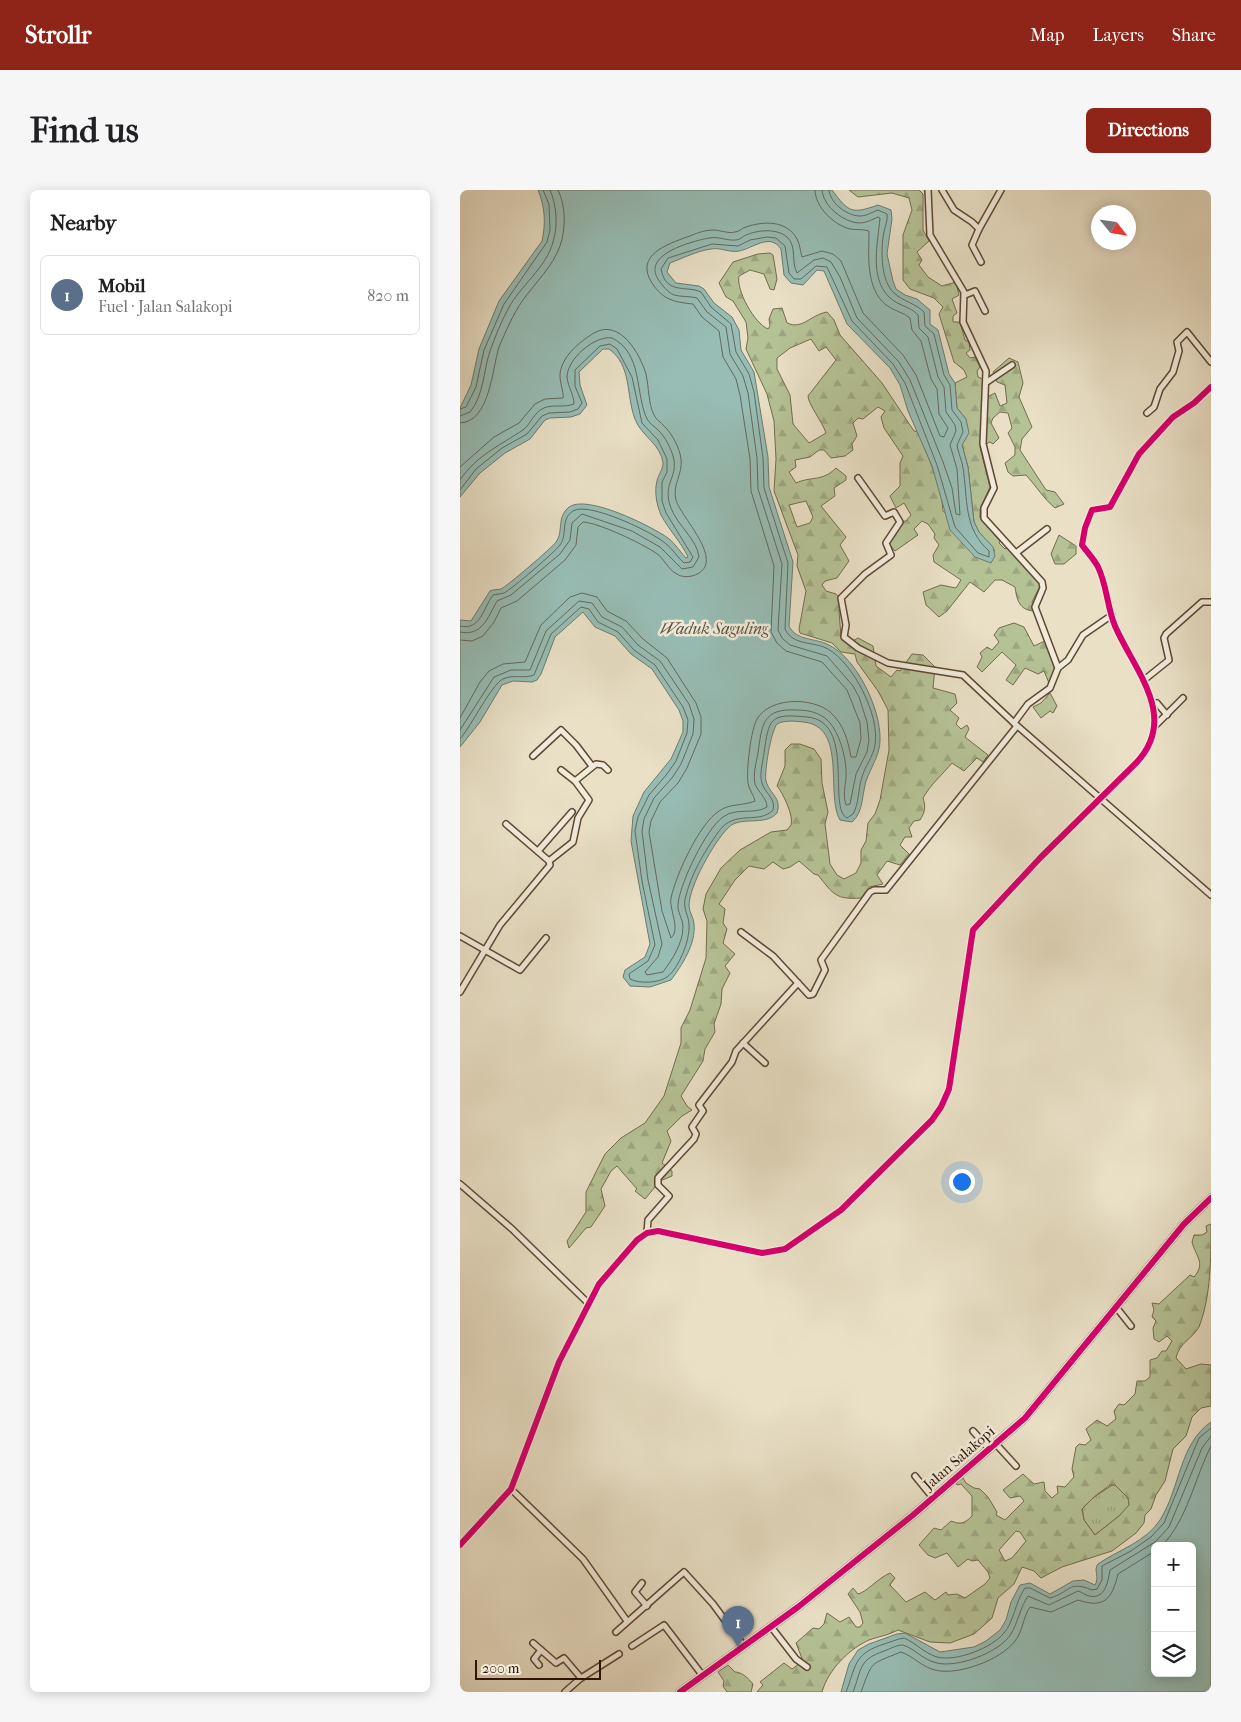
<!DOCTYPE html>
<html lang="en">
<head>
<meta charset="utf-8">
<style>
	body { margin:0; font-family:"IM FELL French Canon",serif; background:#f6f6f6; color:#202124 }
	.controls { position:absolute; right:15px; bottom:15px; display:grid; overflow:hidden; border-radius:8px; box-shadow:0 2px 12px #0003 }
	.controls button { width:45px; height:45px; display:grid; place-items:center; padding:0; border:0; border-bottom:1px solid #e0e0e0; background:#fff; color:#202124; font:25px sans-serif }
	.compass { position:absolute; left:631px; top:15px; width:45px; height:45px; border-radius:50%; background:#fff; box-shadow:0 2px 12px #0003; rotate:120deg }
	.scale { position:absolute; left:15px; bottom:12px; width:126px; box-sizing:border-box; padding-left:5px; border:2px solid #311501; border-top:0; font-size:14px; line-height:18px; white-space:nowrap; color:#311501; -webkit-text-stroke:4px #f1ebda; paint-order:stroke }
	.you { position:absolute; left:501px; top:991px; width:18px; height:18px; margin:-12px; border:4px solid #fff; border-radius:50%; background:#1a73e8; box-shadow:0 0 0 8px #1a73e833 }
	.badge { display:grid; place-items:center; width:32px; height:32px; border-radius:50%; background:#8f2418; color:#fff; font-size:16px; font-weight:700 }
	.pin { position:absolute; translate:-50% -41px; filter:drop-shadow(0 1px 2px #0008) }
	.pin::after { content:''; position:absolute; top:26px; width:18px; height:15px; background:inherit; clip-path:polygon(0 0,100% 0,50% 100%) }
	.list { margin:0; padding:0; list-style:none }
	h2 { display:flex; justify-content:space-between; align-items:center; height:65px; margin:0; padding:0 20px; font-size:21px }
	h2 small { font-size:16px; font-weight:400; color:#757577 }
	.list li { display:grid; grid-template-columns:32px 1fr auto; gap:15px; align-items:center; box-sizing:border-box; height:80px; margin:0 10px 10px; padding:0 10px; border:1px solid #e0e0e0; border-radius:8px }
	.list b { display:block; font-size:19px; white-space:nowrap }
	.list p { margin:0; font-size:16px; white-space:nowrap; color:#757577 }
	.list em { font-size:16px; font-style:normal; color:#757577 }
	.icon { flex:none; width:28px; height:28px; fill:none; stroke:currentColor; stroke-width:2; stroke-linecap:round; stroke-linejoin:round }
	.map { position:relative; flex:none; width:751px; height:1502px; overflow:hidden; border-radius:8px }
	header { display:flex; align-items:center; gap:30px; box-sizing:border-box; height:70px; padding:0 25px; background:#8f2418; color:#fff }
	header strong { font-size:24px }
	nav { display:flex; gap:28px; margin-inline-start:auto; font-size:18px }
	.intro { display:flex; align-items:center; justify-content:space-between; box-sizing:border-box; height:120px; padding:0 30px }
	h1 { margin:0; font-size:35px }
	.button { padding:12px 22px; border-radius:8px; background:#8f2418; color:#fff; font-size:18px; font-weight:700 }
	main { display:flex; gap:30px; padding:0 30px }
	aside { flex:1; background:#fff; border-radius:8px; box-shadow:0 2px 12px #0003 }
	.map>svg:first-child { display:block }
	.grass { fill:url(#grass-tufts); stroke:#736c4c }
	.forest { fill:url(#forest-firs); stroke:#736c4c; fill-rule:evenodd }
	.water { fill:#97bdb5; stroke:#6e7a6d; fill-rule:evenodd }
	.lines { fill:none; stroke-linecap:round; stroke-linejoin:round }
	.shore { stroke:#64695b; stroke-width:1 }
	.street-casing { stroke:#5f4832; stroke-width:8 }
	.secondary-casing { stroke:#311501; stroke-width:9 }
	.street { stroke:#f1ebda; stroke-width:5 }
	.secondary { stroke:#f1ebda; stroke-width:7 }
	.cycleway-casing { stroke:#f1ebda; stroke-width:9 }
	.cycleway { stroke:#d6006c; stroke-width:6 }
	.labels { text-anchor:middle; stroke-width:5; stroke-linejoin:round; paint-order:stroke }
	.street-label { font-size:15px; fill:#311501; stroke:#f1ebda }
	.water-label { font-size:16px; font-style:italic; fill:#555040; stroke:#f1ebda }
</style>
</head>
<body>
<header>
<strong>Strollr</strong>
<nav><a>Map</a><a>Layers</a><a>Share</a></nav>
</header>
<div class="intro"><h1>Find us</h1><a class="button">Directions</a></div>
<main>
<aside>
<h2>Nearby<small></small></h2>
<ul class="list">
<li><span class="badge" style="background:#5c6f8a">1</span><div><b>Mobil</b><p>Fuel · Jalan Salakopi</p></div><em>820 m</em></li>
</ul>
</aside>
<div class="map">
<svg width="751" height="1502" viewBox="0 0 751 1502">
	<defs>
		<pattern id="grass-tufts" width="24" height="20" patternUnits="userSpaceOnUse" patternTransform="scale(1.25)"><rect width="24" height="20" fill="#b5c296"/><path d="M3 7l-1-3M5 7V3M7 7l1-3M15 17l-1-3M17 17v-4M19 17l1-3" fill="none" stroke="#9ca680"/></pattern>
		<pattern id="forest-firs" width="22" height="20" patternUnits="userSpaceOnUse" patternTransform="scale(1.25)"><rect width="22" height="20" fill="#b5c296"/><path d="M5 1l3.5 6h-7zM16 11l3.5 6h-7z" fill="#9ca680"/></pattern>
	</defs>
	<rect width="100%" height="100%" fill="#e9e0c6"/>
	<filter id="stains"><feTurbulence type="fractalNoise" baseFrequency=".004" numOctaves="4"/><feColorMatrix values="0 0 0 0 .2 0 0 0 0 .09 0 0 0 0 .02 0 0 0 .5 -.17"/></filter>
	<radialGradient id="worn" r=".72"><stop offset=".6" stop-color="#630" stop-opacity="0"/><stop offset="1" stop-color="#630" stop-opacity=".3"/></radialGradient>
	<!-- grass -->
	<polygon class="grass" points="654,1294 668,1308 670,1315 659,1326 635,1345 624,1330 622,1318 634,1307"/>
	<!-- forest -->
	<g class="forest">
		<path d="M389 0H459L463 4V40L469 51 457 62 462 70 459 75 468 87 482 96 496 92 499 105 492 109 497 123 493 126V132H500L505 150 509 152 510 160 506 163 510 168 515 167 520 177 517 181 518 187 523 189 522 199 529 206 535 203 540 216 547 213 545 195 537 192 533 182 549 168 558 172 563 193 559 207 572 237 562 249 560 260 586 300 595 302 604 314 595 318C583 308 577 297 566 285L553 286 548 282 545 273 555 265V257L548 243 552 238 548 223 540 222 533 228 531 233 539 248 533 254 530 252 520 257 530 297 520 319V328L540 351 539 353 545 359 547 356 578 390 580 396 572 412 574 421C559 420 557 410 555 397L542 390H535L524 402 510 392 487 421 479 427 466 415 463 402 481 395 496 398 501 390 474 372 473 365 479 355 474 348 475 344 468 334 462 331 454 339 458 345 435 361 429 354 438 336 437 332 446 331 451 325 444 313 436 318 430 306 440 296V273L443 266 424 238 421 227 425 221 418 217 403 229 398 228 393 233 397 246 392 254 393 260 385 266 371 268 364 260H359L350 267 335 270 336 277 329 282 336 293C351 286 362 292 376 278L386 286V290L374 298 375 306 361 316 386 347 380 355 389 371 377 388 365 391 362 395 366 401 376 404 385 415 379 421 381 447 387 454 398 448 413 456 416 476 431 487 437 480 440 481 452 464 463 465 475 477 473 498 495 504 497 513 490 520 499 528 496 534 501 539 507 535 509 539 505 547 528 565 523 572 517 568 504 581 492 573C482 585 471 594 463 608 466 617 465 622 460 630L454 631 449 638 452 647H445L440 655 449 664 440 675 427 671 417 685 423 694 409 697 401 708C376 710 373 704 358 685L354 684 339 671 330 677 323 679 313 672 304 679 289 676 275 690 259 714 265 719 263 733 267 739 263 753 275 764 265 776 270 783 262 799 261 814 254 834 255 842 245 859 243 871 221 906 227 916 232 920 222 926 207 941 211 951 202 973 212 981V986L200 991 185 1009 175 1001 177 999 157 976 151 981 141 999 145 1016 131 1037 126 1038 109 1058 107 1051 126 1022V1002L145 964 161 948 185 933 204 906 221 853V838L230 820 246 768 247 731 243 719 246 704 261 678 280 660 311 642 327 640 331 635C334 626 323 603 317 596L325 576V560L331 554H340L354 559 361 569 362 593 368 622 365 634 370 674 377 685 384 689 396 683 401 673V660L406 651 408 633 415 624 420 610 429 560 428 520 418 501 397 472 395 464 381 462 372 453 340 443 339 439 346 401 337 376 338 365 314 301 316 269 314 231 307 204 286 159 288 148 286 132 273 111 266 107 259 93 273 72 298 64 310 63 313 65 317 89 314 100 310 99 304 84 290 80 279 86C276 100 294 133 308 139L310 136 309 129 313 119 322 118 327 133C343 140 350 125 367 122L374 130 380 145 422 193 454 241 459 242 481 301 483 321 535 361 519 342 514 332 508 277 502 255 506 229 497 218 495 193 507 187 504 180 494 172 479 124 483 117 474 108 450 99 443 90V45L452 20 449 8 432 3 398 7ZM351 149 359 161 366 157 376 170 348 206C348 214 362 231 366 243L349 253 333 234 330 205 317 179V168L330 158ZM346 311 353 327 350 333 337 337 329 315Z"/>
		<polygon points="599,345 616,356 616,364 604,374 595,374 591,364"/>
		<polygon points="554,433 564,437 574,456 585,451 596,478 589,493 584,481 578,484 565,478 553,495 546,490 556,475 542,462 522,482 517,477 522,467 520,463 527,457 532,460 539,452 534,445 539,438"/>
		<polygon points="590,503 597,516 593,523 590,521 581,528 573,517 581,513"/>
		<path d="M751 1034C751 1068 751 1106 739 1137 732 1149 719 1153 716 1168L726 1179 741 1174 751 1175V1216L741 1218 732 1227 726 1246 713 1259 705 1291 696 1305 691 1319 685 1325 684 1333 676 1343 652 1361 602 1377 581 1388 574 1381 562 1377 554 1394 538 1408 532 1428 514 1444 490 1453 470 1452 438 1440C426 1446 420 1446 409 1450 389 1459 368 1480 362 1502H297L303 1495 300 1492 324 1473 332 1479 343 1471 336 1453 353 1438 359 1439 364 1434 367 1423 380 1432 389 1427 396 1437H400L403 1433 400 1422 388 1404 393 1398 398 1404C407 1402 418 1388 430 1383L435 1388 430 1395 446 1412 465 1402 475 1410 486 1402 488 1405 497 1404 505 1408 525 1394 530 1388 528 1382 518 1370 512 1371 508 1369 498 1377 487 1363 475 1368 468 1365 459 1355 474 1338 481 1340 491 1331C501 1335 505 1333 512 1326V1306L501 1294 497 1295 496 1292 503 1288 506 1293 514 1298 520 1299 528 1307 537 1322 536 1325 545 1330 564 1311 560 1306 550 1308 543 1300 563 1284 574 1294 584 1292 585 1301 592 1308 598 1303 597 1296 605 1297 614 1287 612 1279 616 1257 619 1254 625 1255 631 1250 626 1239 637 1230 647 1236 656 1229 654 1221 659 1214 664 1215 675 1204 677 1191H685L690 1187V1170L697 1168 702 1161H706L712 1151 707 1146 699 1152 694 1149 693 1138 696 1131 692 1127 694 1120 692 1113 699 1114 730 1085 734 1087C746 1073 736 1067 732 1052L734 1045H742L747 1042 746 1036ZM650 1295H655L668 1308 669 1315 659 1326 635 1345 624 1330 622 1319 634 1307ZM556 1341 560 1342 566 1351 552 1368 545 1371 539 1360Z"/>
		<path d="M268 1475 275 1482C282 1482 289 1489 293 1494L291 1502H267L263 1496 264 1491 258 1482Z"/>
	</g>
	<!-- water -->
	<g class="water">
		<path d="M78 0H372C389 23 392 24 418 15L431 20 432 29 427 64 433 91 436 99 445 105 457 109 470 120V134L478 140 489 184 495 193 497 218 506 229 509 243 502 255 508 277 514 332 519 342 533 357 535 366 531 373 515 367 490 340 472 276 448 221 440 195 430 178 387 134 364 81 357 80 343 95 331 93 324 85 321 59C310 42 292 59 279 61 270 63 260 57 251 59 237 61 223 68 210 73L207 82 216 93 239 96 244 99 254 113 272 127 279 140 281 160 294 182 308 267 309 297 333 372 329 436C336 451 356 448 369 455 397 469 421 519 420 550 420 563 413 574 408 586 401 601 405 621 392 632L380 630C365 604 388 536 343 532 335 531 324 530 317 534 311 541 304 582 306 591 310 605 322 607 317 623 305 637 280 625 268 638 254 652 229 696 229 716 229 722 234 728 234 734 236 754 222 775 211 790L190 797 170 796 163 787 165 780 185 767 190 754 171 651 173 626 184 602 211 569 223 542V531L219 520 192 479 171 464 155 446 135 437 123 422 95 447 81 484 77 490 72 492 53 491 42 495 20 532 0 557V430L11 431 30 401C34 399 37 400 41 399 46 397 93 357 96 352 104 341 96 328 109 317 127 304 191 336 208 348 215 353 220 362 226 368L228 367C221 352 209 340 201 325 197 316 194 302 197 291 198 285 203 280 203 273 201 254 181 246 175 229 166 206 172 175 149 159H143L119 182 120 195 127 215 120 224 111 227 90 228 85 230 70 249 45 263 20 283 0 307V218L11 195 19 159 39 111 82 51C86 33 85 17 78 0Z"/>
		<path d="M751 1232V1502H381L389 1474 398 1460 409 1454 437 1444 445 1443 480 1462 514 1457 526 1451 540 1440 546 1430 551 1412 560 1395 570 1393 590 1404 613 1391 624 1390 635 1395C640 1387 633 1380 638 1374 658 1360 686 1352 700 1330 720 1299 719 1254 751 1232ZM695 1356H732V1483H695Z"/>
	</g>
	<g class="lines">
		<!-- shore -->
		<g class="shore">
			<polyline points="0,219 6,217 16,197 24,160 44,114 87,52 90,40 89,14 83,0"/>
			<path d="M0 226 10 222C24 205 23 182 30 161 35 147 41 132 48 119 60 96 86 78 93 52 98 36 97 16 90 0"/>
			<path d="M0 233C30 232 32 179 39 157 46 141 53 124 63 110 75 93 93 76 100 56 106 39 106 16 98 0"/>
			<path d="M0 277 34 247 59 233 75 214 85 209 103 208C104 202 100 194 100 186 100 168 119 152 134 143 160 128 180 164 186 184 189 197 188 213 194 225 196 230 201 232 204 236 212 243 220 259 221 269 223 284 212 295 216 310 221 328 270 375 232 386 227 387 221 387 217 384 208 380 204 368 196 363 181 353 139 333 123 332L118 337 116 355 105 370 57 411 41 418 34 432 23 446 12 451 0 450"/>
			<path d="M0 290C17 265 39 256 63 240 71 234 73 223 84 218 93 214 104 218 114 214 114 205 108 197 107 187 107 169 135 145 152 148 183 163 175 204 187 229 190 234 194 236 198 240 205 246 212 260 214 270 217 288 202 295 211 318 217 335 237 349 239 367L233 377 222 379 200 357 172 341 122 324 112 333 110 350 100 364 51 405 37 411C28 427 22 447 0 442"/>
			<path d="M0 300 16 279 42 258 67 244 82 226 89 223 110 222 118 219 122 213 115 196V180L140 156 150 154 157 159 172 187 182 233 198 250 207 269V282L202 292V311L206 323 233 367 230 372 224 373C217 367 212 358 205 353 192 342 128 311 113 321 100 329 108 344 100 355 95 362 52 399 44 403 41 404 37 404 33 405 23 418 21 441 0 436"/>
			<path d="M0 528 20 492 29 481 43 474 65 472 81 435 110 407 122 403 137 407 147 421 166 431 183 449 207 468 236 513 241 527V544L227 578 218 593 200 612 191 631 189 642 202 721 211 748C221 739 209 720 211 708 216 685 239 634 259 621 270 613 284 616 295 611 294 605 289 600 288 593 286 581 291 539 297 529 310 507 352 507 370 522 384 534 388 551 391 567H396L401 549 400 533 387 500 362 472 326 461 317 453 311 442 314 376 291 301 290 269 280 205 276 189 263 167 259 141 242 127 233 114C214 112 203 110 192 93 174 65 208 54 227 47 235 44 244 40 253 40 260 40 269 44 275 42 279 42 282 38 286 37 303 31 327 30 337 49 340 54 340 61 342 67L362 61 373 64 381 71 403 123 443 165 456 185 480 246 484 247 488 238 479 224 477 199 471 189 461 151 452 140 450 128C443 122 434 121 426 115 405 98 409 64 409 41 403 39 396 40 390 39 374 35 355 17 355 0"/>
			<path d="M0 540 34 487 51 480H70L86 441 119 411 132 413 142 427 162 437 178 455 200 471 229 514 234 529 233 544 221 574 212 588 194 608 184 629 182 641 188 690 202 754 198 767 185 782 187 785 203 782C212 770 223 753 223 737 223 729 217 722 218 714 220 693 246 639 263 627 276 617 295 625 307 617 307 608 298 602 295 594 293 584 296 573 298 563 302 535 302 518 337 520 351 520 365 524 373 537 382 551 387 572 386 588 385 597 383 606 386 615L390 614 396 584 407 562 409 550 407 532 399 507 393 496 367 466 330 455 322 448 318 440 322 374 298 299 297 268 288 203 283 186 270 164 266 137 247 122 237 108C230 106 221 107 214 105 207 102 202 95 198 89 182 64 233 51 249 48 258 46 267 51 276 50 280 50 283 46 286 45 298 40 316 38 327 47 337 56 331 72 337 83L354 70 363 68 371 72 380 87 397 128 439 172 450 190 483 272 492 298 496 324 500 325 497 279 490 255 496 241 495 235 486 222 484 197 478 187 468 147 459 138 458 125C450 116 438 116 429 107 409 87 418 52 420 28L418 27C411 30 406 33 399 33 383 32 363 16 362 0"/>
			<path d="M0 549C12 535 31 495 43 489 53 484 64 489 74 485L91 444 121 417 129 419 138 432 158 442 174 460 195 475 223 517 228 530 227 543 216 571 207 584 189 605 178 627 175 641 182 691 195 755 188 771 169 784 170 789C179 794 199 793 207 787 219 778 230 750 229 735 229 726 223 719 225 709 231 684 244 662 259 641 275 619 299 635 313 620 316 608 305 604 302 593 299 584 303 572 304 563 309 529 309 523 347 527 396 531 367 618 387 628L393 624C399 614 398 599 402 587 405 576 413 567 415 555 420 526 394 474 368 459 353 451 333 456 325 439L328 373 304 298 303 268 294 202 289 184 276 162 271 134 251 117 241 102C225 95 206 105 201 79L208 68 252 54 278 56 290 50 307 47 316 48 325 56 329 83 334 89H341L356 76 367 77 392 131 433 174 445 193 477 275 495 337 518 363 529 367V361C503 338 508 309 503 278 502 270 498 263 497 255L503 242 501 232 492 220 490 195 484 185 474 144 465 136 464 122C455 113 444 112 434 103 421 91 421 63 423 47 424 39 428 31 427 24L418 20C412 22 407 26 400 26 387 26 370 13 369 0"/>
			<path d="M702 1356C728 1328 734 1290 751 1256"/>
			<path d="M386 1502C396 1477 393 1465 421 1455 429 1453 436 1449 444 1448 456 1453 464 1463 477 1467 496 1472 532 1458 544 1443 554 1432 555 1412 565 1398H570L590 1408C611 1402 608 1390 632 1400L637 1399 642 1390V1376L671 1361 691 1347 704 1333 739 1248 751 1238"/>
			<path d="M393 1502C402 1479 398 1470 424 1461 430 1459 436 1455 443 1455 455 1459 463 1470 477 1473 497 1478 539 1463 551 1444 558 1432 560 1418 568 1406L589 1415 618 1401C622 1402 625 1405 629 1406 646 1410 648 1390 650 1380L695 1352 709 1337 742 1258 751 1246"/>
			<path d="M401 1502C413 1470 409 1475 441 1462 453 1466 462 1477 475 1480 497 1486 541 1470 555 1451 563 1441 563 1427 570 1417L591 1422 618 1410C644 1419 652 1409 658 1384L695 1361"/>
		</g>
		<!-- street casing -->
		<g class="street-casing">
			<g id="street">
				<polyline points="468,0 470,45 504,102 503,132 526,181 523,254 534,298 524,318 524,328 582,392 583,398 575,417 598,478 590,498 568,514 554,533 751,705"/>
				<polyline points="482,0 494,20 512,32 519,39 512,55 521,72"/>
				<polyline points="519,39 541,0"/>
				<polyline points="505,105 515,101 525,121"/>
				<polyline points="527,192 552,175"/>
				<polyline points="687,223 694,217 700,199 713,182 719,161 717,152 727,142 751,172"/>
				<polyline points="398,288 425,326 434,322 440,332 426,353 431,365 405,384 381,408 386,435 384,447 398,458 428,473 503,485 554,533"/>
				<polyline points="556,363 587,339"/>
				<polyline points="598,478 608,470 623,445 652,425"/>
				<polyline points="684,490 709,470 704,448 706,444 742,412 751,412"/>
				<polyline points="697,513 707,525"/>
				<polyline points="694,537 723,508"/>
				<polyline points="73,566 101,540 116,555 132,576"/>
				<polyline points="115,591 136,574 143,575 148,580"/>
				<polyline points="78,661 112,622"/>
				<polyline points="89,671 113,652 118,628 129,610 115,591 101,580"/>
				<polyline points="281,742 313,766 338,793"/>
				<polyline points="0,746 60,780 86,748"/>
				<polyline points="0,802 40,735 90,675 89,671 46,634"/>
				<polyline points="283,853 305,873"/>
				<polyline points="0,994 52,1039 128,1113"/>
				<polyline points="187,1043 188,1030 209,1006 198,995 198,988 234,949 236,944 232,937 243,921 239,915 272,872 276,861 338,793 349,805 353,804 365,780 361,770 410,702 414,700 426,700 557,536"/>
				<polyline points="656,1117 671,1136"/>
				<polyline points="513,1241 529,1259"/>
				<polyline points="535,1253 556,1276"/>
				<polyline points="455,1286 473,1308"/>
				<polyline points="51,1299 123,1369 167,1431"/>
				<path d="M0 1355 51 1299 99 1172 139 1094 177 1050 187 1043 198 1041 302 1063 325 1059 381 1020 472 930 481 917 489 899 513 740 581 667 677 572C719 526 674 480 655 436 647 417 647 395 638 377 634 369 627 362 622 355L625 338 632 320 650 317 679 264 713 227 734 213 751 197"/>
				<polyline points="182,1393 175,1402 187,1416"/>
				<polyline points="312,1438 336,1469 347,1477"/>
				<polyline points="156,1442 224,1382 253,1414 284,1456"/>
				<polyline points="73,1453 96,1473 104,1468 121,1488"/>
				<polyline points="172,1456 204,1435 243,1486"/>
				<polyline points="79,1475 74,1469 81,1460"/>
				<polyline points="105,1502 121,1488 159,1464"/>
			</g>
		</g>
		<!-- secondary casing -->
		<g class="secondary-casing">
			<polyline id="secondary" points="220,1502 338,1417 453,1325 565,1228 724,1034 751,1008"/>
		</g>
		<!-- street -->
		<use href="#street" class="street"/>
		<!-- secondary -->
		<use href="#secondary" class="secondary"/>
		<!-- cycleway casing -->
		<g class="cycleway-casing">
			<g id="cycleway">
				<path d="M0 1355 51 1299 99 1172 139 1094 177 1050 187 1043 198 1041 302 1063 325 1059 381 1020 472 930 481 917 489 899 513 740 581 667 677 572C719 526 674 480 655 436 647 417 647 395 638 377 634 369 627 362 622 355L625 338 632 320 650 317 679 264 713 227 734 213 751 197"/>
				<polyline points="220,1502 338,1417 453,1325 565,1228 724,1034 751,1008"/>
			</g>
		</g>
		<!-- cycleway -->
		<use href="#cycleway" class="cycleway"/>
	</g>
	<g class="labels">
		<!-- street labels -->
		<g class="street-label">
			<text transform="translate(499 1268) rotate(-41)" y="5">Jalan Salakopi</text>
		</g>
		<!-- water labels -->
		<g class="water-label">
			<text x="254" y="444">Waduk Saguling</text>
		</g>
	</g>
	<rect width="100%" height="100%" filter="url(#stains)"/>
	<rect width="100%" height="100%" fill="url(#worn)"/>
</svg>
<div class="controls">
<button>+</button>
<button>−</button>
<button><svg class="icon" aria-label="layers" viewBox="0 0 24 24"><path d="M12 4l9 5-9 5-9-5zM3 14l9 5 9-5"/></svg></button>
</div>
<svg class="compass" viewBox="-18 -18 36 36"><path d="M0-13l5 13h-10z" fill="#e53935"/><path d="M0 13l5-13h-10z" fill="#757577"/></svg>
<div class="scale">200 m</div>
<div class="you"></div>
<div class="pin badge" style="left:278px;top:1457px;background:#5c6f8a">1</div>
</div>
</main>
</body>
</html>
